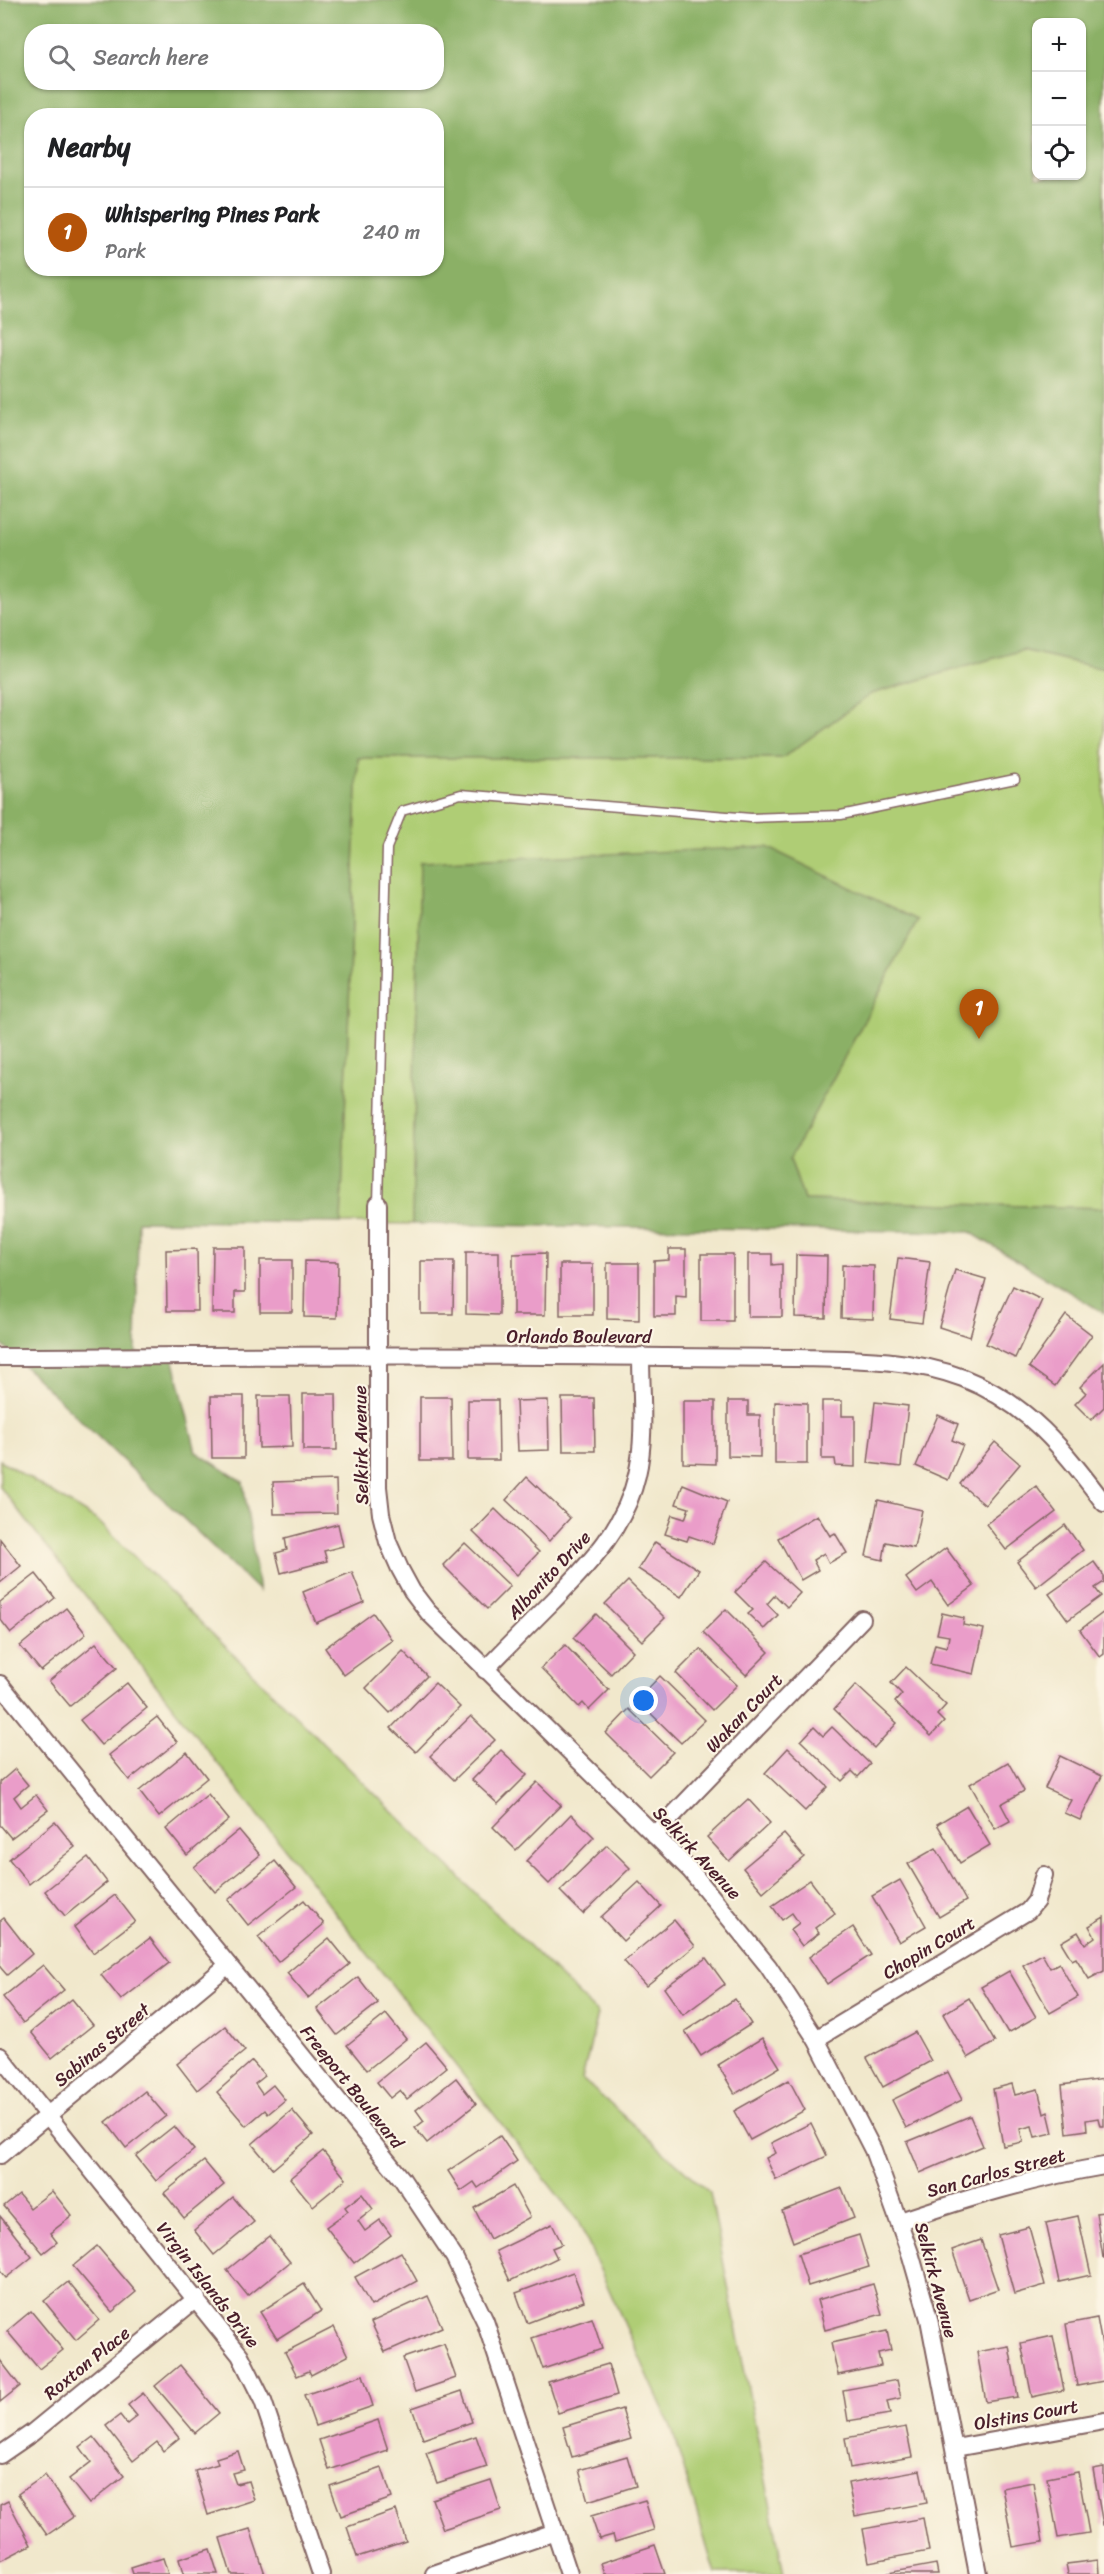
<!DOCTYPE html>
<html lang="en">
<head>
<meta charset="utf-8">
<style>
	body { margin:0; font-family:Sriracha,sans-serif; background:#f6f6f6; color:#202124 }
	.controls { position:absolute; right:18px; top:18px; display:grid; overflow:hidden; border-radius:12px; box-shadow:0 2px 4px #0004 }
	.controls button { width:54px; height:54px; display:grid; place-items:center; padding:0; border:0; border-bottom:2px solid #e0e0e0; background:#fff; color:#202124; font:30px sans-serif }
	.you { position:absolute; left:644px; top:1701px; width:21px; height:21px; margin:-15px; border:4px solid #fff; border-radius:50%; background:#1a73e8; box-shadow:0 0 0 9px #1a73e833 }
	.badge { display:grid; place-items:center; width:39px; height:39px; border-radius:50%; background:#b45309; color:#fff; font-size:20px; font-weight:700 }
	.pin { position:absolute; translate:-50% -50px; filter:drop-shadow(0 2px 3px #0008) }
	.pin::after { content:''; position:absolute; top:32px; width:21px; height:18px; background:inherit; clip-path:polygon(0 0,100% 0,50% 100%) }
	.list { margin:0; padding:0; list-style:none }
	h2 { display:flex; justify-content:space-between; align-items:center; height:78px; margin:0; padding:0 24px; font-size:26px }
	h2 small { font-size:20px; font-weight:400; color:#757577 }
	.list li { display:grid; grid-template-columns:39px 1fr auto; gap:18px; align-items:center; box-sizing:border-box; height:90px; padding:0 24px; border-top:2px solid #e0e0e0 }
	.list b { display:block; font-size:22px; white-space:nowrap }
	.list p { margin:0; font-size:20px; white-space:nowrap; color:#757577 }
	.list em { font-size:20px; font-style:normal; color:#757577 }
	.icon { flex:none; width:33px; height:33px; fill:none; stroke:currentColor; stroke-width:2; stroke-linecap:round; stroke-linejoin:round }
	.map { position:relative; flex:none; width:1104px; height:2574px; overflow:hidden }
	.search { position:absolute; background:#fff; box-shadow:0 2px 4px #0004; left:24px; top:24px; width:420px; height:66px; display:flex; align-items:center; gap:15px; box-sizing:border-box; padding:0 21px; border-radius:24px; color:#757577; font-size:22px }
	.panel { position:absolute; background:#fff; box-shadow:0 2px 4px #0004; left:24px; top:108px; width:420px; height:168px; border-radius:24px }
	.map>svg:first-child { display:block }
	.green { fill:#afcd74; stroke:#7c7650; stroke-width:1.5 }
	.forest { fill:#8bb066; stroke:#6a6848; stroke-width:1.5; fill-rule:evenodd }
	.building { fill:#ea9dc9 }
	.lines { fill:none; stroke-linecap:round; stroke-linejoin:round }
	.lane-casing { stroke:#846563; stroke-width:11 }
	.street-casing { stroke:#846563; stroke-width:20 }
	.lane { stroke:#fff; stroke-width:8 }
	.street { stroke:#fff; stroke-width:16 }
	.labels { text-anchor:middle; stroke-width:4.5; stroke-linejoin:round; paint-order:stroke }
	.street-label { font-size:18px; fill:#4a1f2b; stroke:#fcf5e5 }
</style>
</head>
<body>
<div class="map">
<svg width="1104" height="2574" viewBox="0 0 1104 2574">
	<rect width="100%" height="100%" fill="#fcf5e5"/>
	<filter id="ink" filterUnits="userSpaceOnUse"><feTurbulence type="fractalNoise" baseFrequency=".0167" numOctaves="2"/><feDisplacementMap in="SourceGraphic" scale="12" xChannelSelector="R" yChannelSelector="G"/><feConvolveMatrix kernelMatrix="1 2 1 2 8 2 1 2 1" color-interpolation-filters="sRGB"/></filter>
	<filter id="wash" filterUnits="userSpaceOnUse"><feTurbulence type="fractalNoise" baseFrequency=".008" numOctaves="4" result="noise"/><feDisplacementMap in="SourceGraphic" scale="24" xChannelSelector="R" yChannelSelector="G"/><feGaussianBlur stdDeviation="1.35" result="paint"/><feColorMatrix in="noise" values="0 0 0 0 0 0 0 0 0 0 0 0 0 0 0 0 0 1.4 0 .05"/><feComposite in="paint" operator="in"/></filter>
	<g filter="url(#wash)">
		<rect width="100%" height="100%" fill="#f1e8cc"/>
		<!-- green -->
		<g class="green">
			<polygon points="1022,650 1104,669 1104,1208 804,1200 790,1159 918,920 420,862 412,1224 341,1223 358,758 782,758 871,694"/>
			<polygon points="0,1460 98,1521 598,2014 582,2079 710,2193 784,2574 715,2574 672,2429 578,2221 0,1487"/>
		</g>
		<!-- forest -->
		<g class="forest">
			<path d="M0 0H1104V669L1022 650 871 694 782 758H358L341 1223 138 1221 136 1354 172 1353 196 1452 243 1482 259 1591 0 1343ZM1036 22H1082V176H1036ZM32 32H436V82H32ZM32 116H436V268H32Z"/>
			<polygon points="767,847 918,920 790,1159 804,1200 1104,1208 1104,1313 970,1232 412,1224 420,862"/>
		</g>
		<g id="blocks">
			<!-- building -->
			<g class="building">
				<polygon points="213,1247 245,1247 245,1292 235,1292 235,1313 212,1313"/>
				<polygon points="197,1249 198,1311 167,1311 166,1250"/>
				<polygon points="669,1249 686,1249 686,1297 676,1296 676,1316 654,1316 654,1261 669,1260"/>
				<polygon points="466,1252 499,1252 499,1315 466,1314"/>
				<polygon points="546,1253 545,1315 513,1315 513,1254"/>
				<rect x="701" y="1254" width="32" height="67"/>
				<polygon points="748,1254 772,1254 772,1265 782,1264 782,1317 748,1317"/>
				<polygon points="796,1255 827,1256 826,1318 795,1317"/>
				<polygon points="898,1258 930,1262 922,1323 890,1319"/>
				<rect x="260" y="1260" width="32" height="52"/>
				<polygon points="305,1261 338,1262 337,1318 304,1317"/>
				<polygon points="421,1261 454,1261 453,1314 421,1314"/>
				<polygon points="607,1263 639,1263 639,1320 607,1319"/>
				<rect x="560" y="1264" width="33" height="51"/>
				<polygon points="842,1265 874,1266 873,1319 841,1318"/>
				<polygon points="955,1270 986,1279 970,1337 939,1327"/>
				<polygon points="1013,1286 1042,1300 1015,1358 986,1344"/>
				<polygon points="1066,1315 1092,1335 1055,1386 1029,1367"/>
				<polygon points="1104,1363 1104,1407 1091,1420 1075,1404 1086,1393 1080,1387"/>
				<polygon points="303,1394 336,1394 337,1450 303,1450"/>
				<polygon points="211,1396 244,1396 244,1458 212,1458"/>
				<polygon points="258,1396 290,1396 292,1447 259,1448"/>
				<polygon points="420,1397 451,1397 452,1461 420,1461"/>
				<polygon points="562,1398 594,1398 595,1451 563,1451"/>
				<polygon points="468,1400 498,1400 499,1460 468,1460"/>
				<polygon points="548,1400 549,1450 518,1451 516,1401"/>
				<polygon points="683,1401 715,1401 715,1464 683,1463"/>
				<polygon points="728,1401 748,1401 748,1415 760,1415 760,1457 728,1456"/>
				<polygon points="822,1401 842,1401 842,1416 855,1416 855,1467 836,1466 835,1459 822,1459"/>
				<polygon points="775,1402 807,1403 807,1464 775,1464"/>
				<polygon points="875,1402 908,1406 901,1467 868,1463"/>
				<polygon points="938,1415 958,1424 952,1440 963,1445 948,1480 916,1466"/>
				<polygon points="995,1442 1020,1464 985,1505 960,1484"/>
				<polygon points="527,1477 570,1518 549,1541 506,1500"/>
				<polygon points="336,1480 337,1513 274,1514 273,1482"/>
				<polygon points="683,1484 727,1502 713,1544 689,1536 687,1541 665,1534 672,1515 685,1519 689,1508 676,1504"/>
				<polygon points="1036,1486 1056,1512 1006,1550 986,1524"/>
				<polygon points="878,1500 922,1510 914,1548 886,1542 883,1560 866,1556"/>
				<polygon points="495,1509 539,1552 517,1575 473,1532"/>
				<polygon points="817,1515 830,1536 835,1533 847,1553 829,1563 824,1553 813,1560 818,1570 801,1580 778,1538"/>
				<polygon points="338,1524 343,1546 324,1551 327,1561 281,1573 276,1553 287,1550 285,1538"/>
				<polygon points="1065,1525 1083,1550 1036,1587 1017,1562"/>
				<polygon points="0,1539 21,1566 0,1583"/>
				<polygon points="655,1542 699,1570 681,1597 638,1569"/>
				<polygon points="465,1543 510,1586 487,1609 443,1565"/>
				<polygon points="946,1548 974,1586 948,1605 932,1582 917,1593 906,1578"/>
				<polygon points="766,1562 800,1593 787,1607 775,1595 767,1604 778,1615 764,1629 748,1614 753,1610 735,1592"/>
				<polygon points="1094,1562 1104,1576 1104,1582 1095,1588 1101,1596 1068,1620 1049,1594"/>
				<polygon points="352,1572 364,1602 316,1623 303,1592"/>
				<polygon points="36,1574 55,1598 11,1633 0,1619 0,1602"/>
				<polygon points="628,1581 665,1618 642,1641 605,1604"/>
				<polygon points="66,1608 86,1634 41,1671 20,1646"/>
				<polygon points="726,1609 769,1652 746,1675 703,1632"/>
				<polygon points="1104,1612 1104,1654 1100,1657 1080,1630"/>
				<polygon points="373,1613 392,1640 344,1675 325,1648"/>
				<polygon points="942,1613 964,1618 963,1625 984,1629 974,1674 930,1664 935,1644 947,1647 949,1636 937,1634"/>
				<polygon points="596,1614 633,1651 611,1674 573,1638"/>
				<polygon points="96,1643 117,1668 70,1706 49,1681"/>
				<polygon points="565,1645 609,1690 589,1710 583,1703 579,1707 541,1668"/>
				<polygon points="700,1649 737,1685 712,1710 676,1673"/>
				<polygon points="403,1651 427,1676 390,1713 366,1688"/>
				<polygon points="906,1667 946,1705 937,1715 944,1722 931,1736 895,1702 902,1694 891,1683"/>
				<polygon points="660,1676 705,1720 681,1743 637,1700"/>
				<polygon points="127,1683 147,1708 101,1745 80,1720"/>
				<polygon points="435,1683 460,1707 416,1752 391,1728"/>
				<polygon points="856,1685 897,1723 874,1748 834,1709"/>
				<polygon points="629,1709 673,1752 649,1776 606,1733"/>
				<polygon points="471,1716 495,1740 454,1780 430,1756"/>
				<polygon points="157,1717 177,1742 129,1780 109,1755"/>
				<polygon points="814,1727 823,1736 832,1727 870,1764 858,1777 852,1771 842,1781 801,1741"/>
				<polygon points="788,1748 828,1787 805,1811 765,1773"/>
				<polygon points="501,1750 527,1775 498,1804 472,1780"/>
				<polygon points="187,1752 207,1778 159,1817 139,1791"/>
				<polygon points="1060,1756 1102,1776 1080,1820 1064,1813 1071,1800 1045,1788"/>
				<polygon points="1008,1762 1024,1791 1001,1804 1010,1821 995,1829 970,1784"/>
				<polygon points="15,1769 28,1785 14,1797 21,1807 36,1795 48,1810 11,1838 0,1825 0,1782"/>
				<polygon points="537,1782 561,1805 516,1850 493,1827"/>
				<polygon points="208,1794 229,1820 187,1855 166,1829"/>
				<polygon points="748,1799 770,1823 729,1861 707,1837"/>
				<polygon points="967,1806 990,1845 960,1863 937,1824"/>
				<polygon points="571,1814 594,1837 549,1884 526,1861"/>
				<polygon points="55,1822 75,1847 29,1884 9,1859"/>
				<polygon points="239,1830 260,1855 215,1892 194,1867"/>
				<polygon points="784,1834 804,1857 763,1892 743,1868"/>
				<polygon points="607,1845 630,1868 583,1914 560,1891"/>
				<polygon points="936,1848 966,1901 939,1917 908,1864"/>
				<polygon points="88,1857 107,1882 65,1916 45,1891"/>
				<polygon points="275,1861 296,1887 248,1925 228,1900"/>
				<polygon points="810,1880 835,1913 815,1928 819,1933 802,1946 790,1930 799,1923 792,1913 782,1920 772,1906"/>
				<polygon points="900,1880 926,1926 899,1942 872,1896"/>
				<polygon points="639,1882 661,1906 623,1941 601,1917"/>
				<polygon points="115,1895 135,1921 93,1953 74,1927"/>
				<polygon points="304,1900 324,1924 278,1962 258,1937"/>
				<polygon points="1104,1917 1104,1971 1089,1979 1076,1958 1072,1960 1061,1942 1078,1932 1085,1944 1095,1937 1089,1926"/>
				<polygon points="4,1918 32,1954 7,1975 0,1967 0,1921"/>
				<polygon points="674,1920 695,1946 646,1986 624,1961"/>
				<polygon points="853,1927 871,1955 827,1984 809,1957"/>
				<polygon points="150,1938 169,1963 121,2000 101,1975"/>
				<polygon points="329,1938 350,1964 308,1998 287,1973"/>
				<polygon points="1042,1954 1050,1968 1059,1963 1078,1997 1050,2013 1023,1965"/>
				<polygon points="706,1958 725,1984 683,2015 664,1988"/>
				<polygon points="43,1965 64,1990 23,2023 3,1997"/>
				<polygon points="1009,1971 1036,2017 1008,2033 981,1987"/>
				<polygon points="358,1977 378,2003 337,2035 317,2009"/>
				<polygon points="969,1998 995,2042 968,2058 943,2014"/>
				<polygon points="72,1999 93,2025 52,2058 31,2032"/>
				<polygon points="735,1999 751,2024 701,2056 685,2031"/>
				<polygon points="386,2014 406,2039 367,2070 347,2045"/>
				<polygon points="225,2026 245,2051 197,2090 177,2064"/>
				<polygon points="915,2032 931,2061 883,2087 867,2058"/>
				<polygon points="762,2038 780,2067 735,2094 718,2065"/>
				<polygon points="426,2042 447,2067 407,2099 400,2090 390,2098 377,2082"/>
				<polygon points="252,2061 265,2076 255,2084 262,2094 273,2085 285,2100 268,2114 265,2110 246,2126 217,2092"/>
				<polygon points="948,2072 962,2100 906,2128 892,2100"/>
				<polygon points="456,2078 476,2104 427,2143 415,2128 424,2121 416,2110"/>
				<polygon points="1104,2079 1104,2126 1100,2126 1098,2118 1086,2120 1087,2130 1067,2133 1062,2085"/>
				<polygon points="789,2080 805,2110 750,2140 734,2111"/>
				<polygon points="1012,2084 1015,2095 1038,2089 1044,2114 1048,2112 1053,2133 1035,2137 1032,2126 1020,2129 1023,2142 1003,2146 993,2089"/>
				<polygon points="145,2091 166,2116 126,2148 106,2122"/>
				<polygon points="292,2110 313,2135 273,2169 252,2144"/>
				<polygon points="970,2116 983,2146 920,2173 907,2142"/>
				<polygon points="811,2123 827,2156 776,2180 766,2158 776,2153 771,2143"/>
				<polygon points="174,2126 194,2150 156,2181 136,2156"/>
				<polygon points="500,2136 517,2161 478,2188 474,2182 461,2191 448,2171"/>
				<polygon points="323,2151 346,2179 313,2206 290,2178"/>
				<polygon points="204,2161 224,2185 184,2218 164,2193"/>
				<polygon points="513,2186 530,2217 490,2239 474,2208"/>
				<polygon points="842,2188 854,2218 793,2242 782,2211"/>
				<polygon points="52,2191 72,2216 50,2233 57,2242 43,2253 4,2206 19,2194 30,2208"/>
				<polygon points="362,2194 373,2209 358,2221 365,2231 380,2220 391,2235 354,2263 326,2227 348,2211 345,2207"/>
				<polygon points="233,2197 254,2222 214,2255 194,2230"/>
				<polygon points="1104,2212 1104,2258 1103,2258 1096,2213"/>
				<polygon points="0,2216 32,2257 6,2278 0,2271"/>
				<polygon points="1078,2216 1091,2275 1059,2282 1046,2223"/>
				<polygon points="552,2224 562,2244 552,2248 557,2258 510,2281 496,2251"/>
				<polygon points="1029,2227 1045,2285 1014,2294 998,2235"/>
				<polygon points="859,2235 869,2267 808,2286 798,2254"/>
				<polygon points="269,2236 290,2262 248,2296 227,2270"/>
				<polygon points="981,2240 998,2289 969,2299 952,2250"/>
				<polygon points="97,2246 136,2292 112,2312 73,2266"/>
				<polygon points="401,2252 417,2281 371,2306 355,2277"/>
				<polygon points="573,2272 584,2301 527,2323 516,2293"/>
				<polygon points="68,2282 99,2320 76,2340 44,2301"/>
				<polygon points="304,2284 321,2311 277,2339 260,2312"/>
				<polygon points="873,2284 882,2314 825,2330 817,2300"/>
				<polygon points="428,2296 442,2327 385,2352 371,2322"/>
				<polygon points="31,2311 63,2350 39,2369 7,2331"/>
				<polygon points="592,2318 602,2349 543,2369 532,2338"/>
				<polygon points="1097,2318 1104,2356 1104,2381 1077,2386 1066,2324"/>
				<polygon points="334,2327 348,2356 311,2375 309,2371 297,2376 285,2352"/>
				<polygon points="887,2331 891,2350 878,2353 881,2366 838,2375 831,2343"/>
				<polygon points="1053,2336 1064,2390 1032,2397 1021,2343"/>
				<polygon points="444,2344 456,2378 415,2392 403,2358"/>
				<polygon points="1009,2346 1018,2397 986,2402 977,2352"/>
				<polygon points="0,2360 20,2386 0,2402"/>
				<polygon points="608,2364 617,2395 558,2413 548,2382"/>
				<polygon points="180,2365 219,2413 195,2433 155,2386"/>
				<polygon points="363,2375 373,2406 315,2426 304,2395"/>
				<polygon points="897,2380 901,2398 887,2401 890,2414 848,2421 843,2390"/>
				<polygon points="462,2391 472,2422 423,2439 412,2408"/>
				<polygon points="143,2393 179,2438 163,2451 157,2442 133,2461 106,2426 120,2415 127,2424 137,2416 128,2405"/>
				<polygon points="622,2409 631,2439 572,2457 563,2427"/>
				<polygon points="378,2420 388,2450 329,2470 319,2440"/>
				<polygon points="906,2427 912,2457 850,2468 845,2438"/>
				<polygon points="476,2436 487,2467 437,2483 426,2453"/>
				<polygon points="93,2437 124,2476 89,2504 69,2479 91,2462 80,2447"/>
				<polygon points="238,2451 244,2470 232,2473 236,2484 248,2481 254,2500 208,2515 195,2471 218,2464 216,2458"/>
				<polygon points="627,2456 636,2486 588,2501 579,2470"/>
				<polygon points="1104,2467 1104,2525 1103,2525 1093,2469"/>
				<polygon points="382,2468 392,2498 341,2516 330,2486"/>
				<polygon points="920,2470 927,2503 855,2516 848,2483"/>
				<polygon points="1078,2472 1089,2533 1058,2538 1047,2478"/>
				<polygon points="45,2475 73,2517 47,2535 18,2494"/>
				<polygon points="491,2480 501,2510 443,2529 432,2499"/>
				<polygon points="1033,2482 1043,2542 1013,2547 1002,2488"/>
				<polygon points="645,2500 654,2530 615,2542 613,2535 599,2539 591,2516"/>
				<polygon points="8,2501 31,2545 0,2561 0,2505"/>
				<polygon points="396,2510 406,2541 357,2557 347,2527"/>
				<polygon points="923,2518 929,2551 869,2562 863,2529"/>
				<polygon points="250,2529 265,2574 231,2574 220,2538"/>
				<polygon points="655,2545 665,2574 605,2574 601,2563"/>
				<polygon points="210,2549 218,2574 183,2574 179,2559"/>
				<polygon points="163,2558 168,2574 133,2574 131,2568"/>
				<polygon points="1098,2560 1099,2574 1068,2574 1066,2564"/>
				<polygon points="936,2564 938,2574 887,2574 887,2573"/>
			</g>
		</g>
	</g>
	<g filter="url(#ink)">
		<use href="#blocks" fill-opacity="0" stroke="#846563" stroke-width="1.5"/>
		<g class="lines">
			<!-- lane casing -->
			<g class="lane-casing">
				<polyline id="lane" points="378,1204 387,848 402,811 461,794 751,818 841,815 1015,779"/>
			</g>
			<!-- street casing -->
			<g class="street-casing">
				<g id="street">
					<polyline points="378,1204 378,1487 381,1514 388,1542 400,1569 412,1591 428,1612 690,1870 768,1966 816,2039 873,2150 911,2256 929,2319 978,2574"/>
					<path d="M0 1357C221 1356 442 1354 663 1357 707 1357 752 1358 797 1358 853 1359 909 1358 963 1378 1029 1404 1063 1449 1104 1503"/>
					<path d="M485 1670C507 1647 530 1624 552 1602 589 1564 625 1528 637 1475 646 1437 641 1395 641 1356"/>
					<polyline points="0,1684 402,2179 454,2257 485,2321 569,2574"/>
					<polyline points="654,1835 862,1619"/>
					<polyline points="816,2039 1028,1911 1036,1901 1044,1875"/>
					<polyline points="0,2056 240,2355 263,2401 321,2574"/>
					<polyline points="0,2155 228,1965"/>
					<path d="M900 2221C968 2198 1033 2178 1104 2166"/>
					<polyline points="955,2448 1104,2421"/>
					<polyline points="0,2455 32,2433 197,2298"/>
					<polyline points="434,2574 555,2532"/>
				</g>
			</g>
			<!-- lane -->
			<use href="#lane" class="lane"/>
			<!-- street -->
			<use href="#street" class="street"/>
		</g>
	</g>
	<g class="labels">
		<!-- street labels -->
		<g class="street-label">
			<text x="579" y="1343">Orlando Boulevard</text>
			<text transform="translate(361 1445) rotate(-91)" y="6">Selkirk Avenue</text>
			<text transform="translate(549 1575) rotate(-47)" y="6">Albonito Drive</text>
			<text transform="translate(744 1713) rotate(-46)" y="6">Wakan Court</text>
			<text transform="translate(697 1853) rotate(47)" y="6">Selkirk Avenue</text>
			<text transform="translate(929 1948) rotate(-31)" y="6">Chopin Court</text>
			<text transform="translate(102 2045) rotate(-40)" y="6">Sabinas Street</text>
			<text transform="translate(352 2087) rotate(51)" y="6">Freeport Boulevard</text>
			<text transform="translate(996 2173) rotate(-15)" y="6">San Carlos Street</text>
			<text transform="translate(936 2280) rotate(75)" y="6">Selkirk Avenue</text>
			<text transform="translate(208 2285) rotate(52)" y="6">Virgin Islands Drive</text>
			<text transform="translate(87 2363) rotate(-39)" y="6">Roxton Place</text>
			<text transform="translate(1026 2415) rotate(-10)" y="6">Olstins Court</text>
		</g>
	</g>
</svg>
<div class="controls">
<button>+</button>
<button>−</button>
<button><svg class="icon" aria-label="locate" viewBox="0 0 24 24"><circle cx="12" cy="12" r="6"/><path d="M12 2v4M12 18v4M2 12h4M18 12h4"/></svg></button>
</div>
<div class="you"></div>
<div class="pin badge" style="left:979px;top:1039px">1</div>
<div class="search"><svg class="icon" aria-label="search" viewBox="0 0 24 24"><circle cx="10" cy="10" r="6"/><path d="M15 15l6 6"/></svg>Search here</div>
<section class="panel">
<h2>Nearby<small></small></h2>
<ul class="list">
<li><span class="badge">1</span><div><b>Whispering Pines Park</b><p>Park</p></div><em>240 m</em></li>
</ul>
</section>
</div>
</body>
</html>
